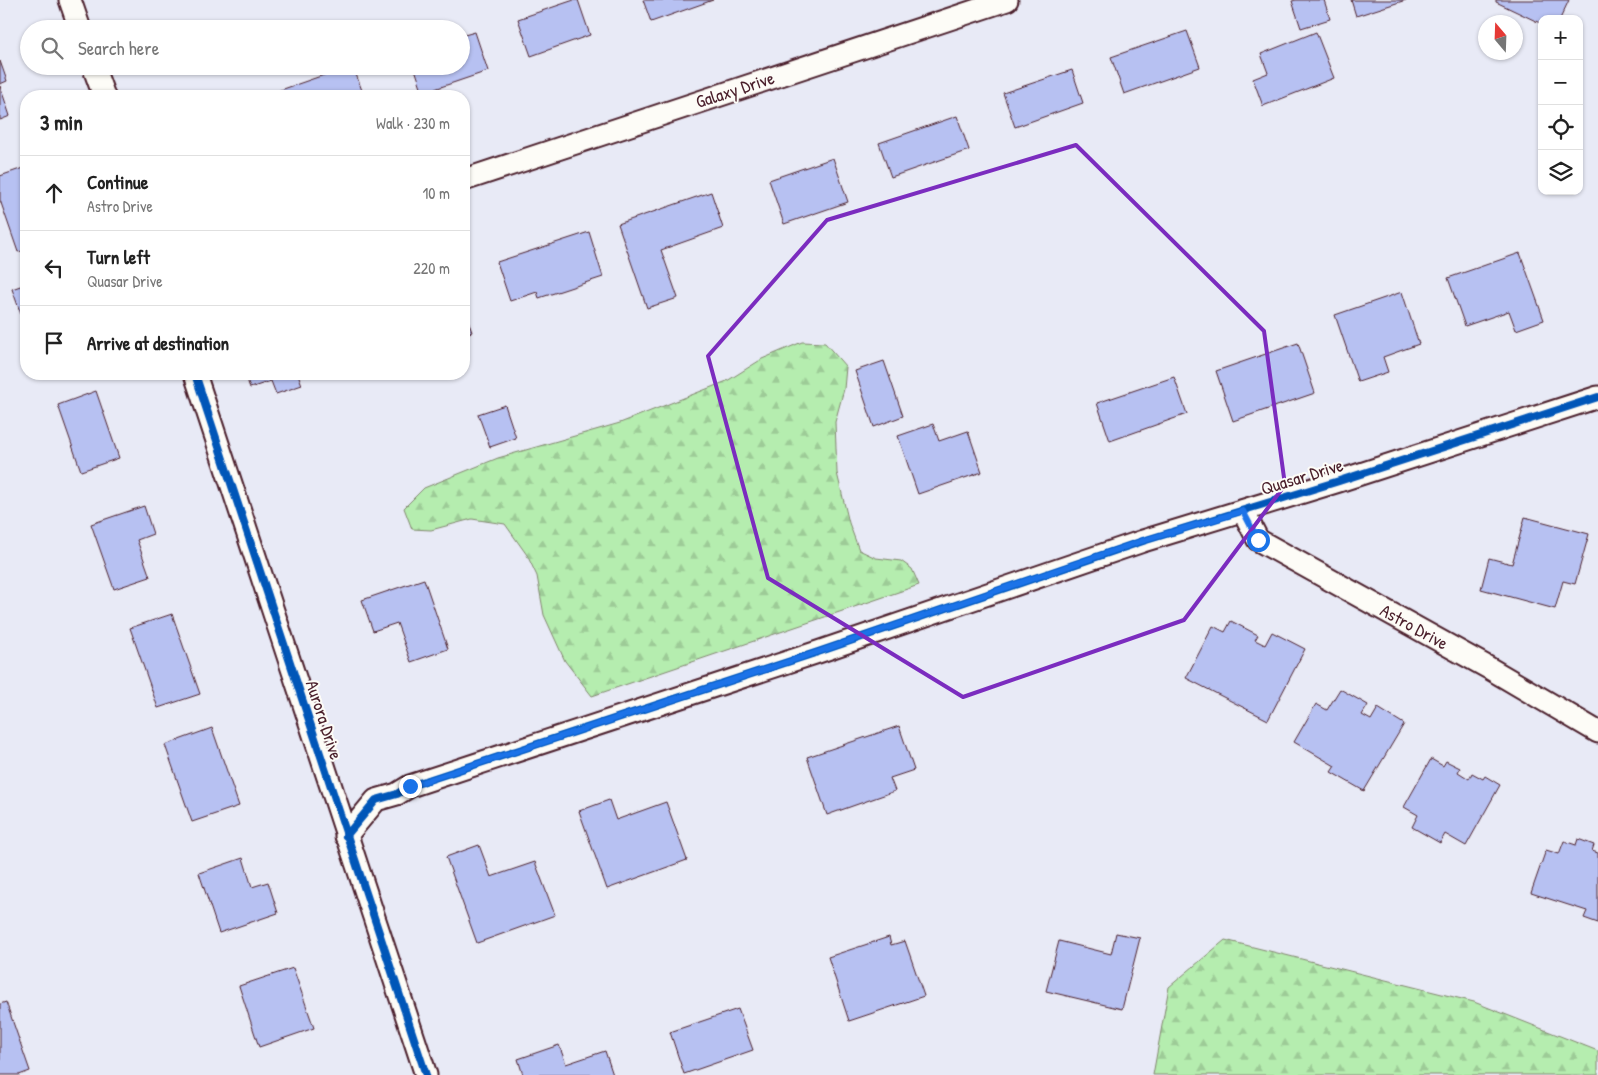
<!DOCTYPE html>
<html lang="en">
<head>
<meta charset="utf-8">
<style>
	body { margin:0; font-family:"Patrick Hand",sans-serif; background:#f6f6f6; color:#222 }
	.controls { position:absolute; right:15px; top:15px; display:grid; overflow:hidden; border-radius:10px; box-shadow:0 1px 4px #0004 }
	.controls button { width:45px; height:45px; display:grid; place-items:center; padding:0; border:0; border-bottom:1px solid #e0e0e0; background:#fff; color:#222; font:25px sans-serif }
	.compass { position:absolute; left:1478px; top:15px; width:45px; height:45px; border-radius:50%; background:#fff; box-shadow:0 1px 4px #0004; rotate:341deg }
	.stop { position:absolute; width:15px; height:15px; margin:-11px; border:4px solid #1a73e8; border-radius:50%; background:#fff }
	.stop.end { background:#1a73e8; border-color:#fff; box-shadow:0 1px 5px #0008 }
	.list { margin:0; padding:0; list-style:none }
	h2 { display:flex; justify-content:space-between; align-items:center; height:65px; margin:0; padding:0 20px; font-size:21px }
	h2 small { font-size:16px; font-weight:400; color:#767676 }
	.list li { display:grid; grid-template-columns:32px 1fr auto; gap:15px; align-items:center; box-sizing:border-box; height:75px; padding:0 20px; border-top:1px solid #e0e0e0 }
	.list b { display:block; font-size:19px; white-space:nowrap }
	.list p { margin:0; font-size:16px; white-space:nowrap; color:#767676 }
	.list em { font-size:16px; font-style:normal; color:#767676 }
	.icon { flex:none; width:28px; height:28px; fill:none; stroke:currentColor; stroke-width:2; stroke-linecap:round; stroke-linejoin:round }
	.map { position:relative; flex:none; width:1598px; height:1075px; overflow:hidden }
	.search { position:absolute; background:#fff; box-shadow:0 1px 4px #0004; left:20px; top:20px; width:450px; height:55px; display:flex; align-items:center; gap:12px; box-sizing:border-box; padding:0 18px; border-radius:28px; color:#767676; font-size:19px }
	.panel { position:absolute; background:#fff; box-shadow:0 1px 4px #0004; left:20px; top:90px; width:450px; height:290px; border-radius:20px }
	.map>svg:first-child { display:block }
	.forest { fill:url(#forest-firs); stroke:#80866d }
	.building { fill:#b7c1f2; stroke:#4a1f2b }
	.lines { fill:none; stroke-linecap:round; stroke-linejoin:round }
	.street-casing { stroke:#4a1f2b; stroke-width:25 }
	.street { stroke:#fdfcf7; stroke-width:21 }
	.cycleway-casing { stroke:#fdfcf7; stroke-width:11 }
	.cycleway { stroke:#0057b8; stroke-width:8 }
	.route { stroke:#1a73e8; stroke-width:6 }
	.marked { fill:none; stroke:#7b2cbf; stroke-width:4; stroke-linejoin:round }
	.labels { text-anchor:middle; stroke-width:4; stroke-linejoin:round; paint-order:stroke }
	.street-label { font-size:18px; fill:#4a1f2b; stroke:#fdfcf7 }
</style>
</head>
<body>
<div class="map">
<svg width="1598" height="1075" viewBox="0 0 1598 1075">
	<defs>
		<pattern id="forest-firs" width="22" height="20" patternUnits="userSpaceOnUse" patternTransform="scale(1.25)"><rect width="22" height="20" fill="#b5edaf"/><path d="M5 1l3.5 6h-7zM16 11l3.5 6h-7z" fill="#9dcb97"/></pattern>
	</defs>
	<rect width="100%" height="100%" fill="#e8eaf6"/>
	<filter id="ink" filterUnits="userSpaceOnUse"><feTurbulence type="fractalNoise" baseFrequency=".02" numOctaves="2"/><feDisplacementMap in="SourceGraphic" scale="10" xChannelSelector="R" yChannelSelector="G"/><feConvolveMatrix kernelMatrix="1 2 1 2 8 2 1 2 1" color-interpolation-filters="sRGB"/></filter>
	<g filter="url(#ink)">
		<!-- forest -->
		<g class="forest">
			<polygon points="802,342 825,343 846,367 844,389 835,422 837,473 849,523 859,550 876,558 901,561 912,569 919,585 592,696 565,661 544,615 537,576 527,555 505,524 472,519 431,530 412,529 404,508 424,488 498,458 620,423 727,381 762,359"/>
			<polygon points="1225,940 1474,1002 1598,1051 1598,1075 1153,1075 1169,987"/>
		</g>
		<!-- building -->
		<g class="building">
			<polygon points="574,0 578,0 590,35 531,56 518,19"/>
			<polygon points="643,0 713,0 651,22"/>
			<polygon points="1296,0 1324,0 1330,19 1301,28 1292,1"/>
			<polygon points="1351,0 1406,0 1356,16"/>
			<polygon points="1496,0 1569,0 1560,19 1542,19 1542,24 1496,2"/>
			<polygon points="1187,31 1200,67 1124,94 1111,57"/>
			<polygon points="475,32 488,71 423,93 414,66 461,66 461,36"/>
			<polygon points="1316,32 1334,78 1263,106 1253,79 1268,73 1261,54"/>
			<polygon points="0,61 7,81 0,84"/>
			<polygon points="350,66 353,66 364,96 270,96 269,94"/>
			<polygon points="1072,70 1083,103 1015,127 1003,93"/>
			<polygon points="0,86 10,116 0,120"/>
			<polygon points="957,116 969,150 891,177 879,143"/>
			<polygon points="833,158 848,202 784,224 769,180"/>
			<polygon points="26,167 26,250 18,252 0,200 0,176"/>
			<polygon points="711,192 723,228 661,250 678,298 647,308 618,224"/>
			<polygon points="589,232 603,277 539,298 537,292 510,301 497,262"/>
			<polygon points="1520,253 1544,320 1516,330 1509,311 1465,326 1448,278"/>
			<polygon points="26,284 26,322 25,319 23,320 12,289"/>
			<polygon points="1402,292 1419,344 1383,357 1388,372 1358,382 1335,315"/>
			<polygon points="464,310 472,332 464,335"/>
			<polygon points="1298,343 1315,393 1233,421 1216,371"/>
			<polygon points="884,361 903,416 874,427 855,371"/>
			<polygon points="245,374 298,374 302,385 276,394 271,381 250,388"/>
			<polygon points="1174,377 1187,414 1110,441 1097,403"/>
			<polygon points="96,391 119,458 81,471 58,405"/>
			<polygon points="505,405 516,438 490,447 478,414"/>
			<polygon points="933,424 939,441 968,431 982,472 918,494 898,436"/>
			<polygon points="144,506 153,534 137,540 150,577 114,589 91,524"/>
			<polygon points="1525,517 1589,534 1575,584 1563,581 1555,609 1481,589 1489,558 1512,564"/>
			<polygon points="424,579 448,649 411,662 397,623 373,631 362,600"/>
			<polygon points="172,614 200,694 158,708 130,628"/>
			<polygon points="1231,621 1258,635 1255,640 1265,645 1272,632 1305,649 1268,720 1186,678 1213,626 1225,632"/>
			<polygon points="1340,689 1368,705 1362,715 1371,720 1378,708 1404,724 1364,791 1331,772 1335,766 1294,742 1316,704 1327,710"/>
			<polygon points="899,726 914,770 890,778 895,791 827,815 807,757"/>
			<polygon points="212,728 239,806 192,822 165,745"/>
			<polygon points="1431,759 1443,766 1446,761 1460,768 1458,772 1469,779 1472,773 1483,779 1485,776 1500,785 1466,846 1445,834 1440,843 1412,827 1418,815 1404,807"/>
			<polygon points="609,800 616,820 666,802 687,860 607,889 579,811"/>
			<polygon points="1578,839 1594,845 1592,851 1598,853 1598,923 1584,918 1587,911 1531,893 1546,850 1559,854 1564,841 1576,845"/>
			<polygon points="479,845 491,877 535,862 555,915 477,943 446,857"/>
			<polygon points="243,858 252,887 268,882 278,913 219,933 199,873"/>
			<polygon points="1116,933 1140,938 1122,1009 1046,991 1059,941 1111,954"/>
			<polygon points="889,937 891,945 905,941 924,996 849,1021 828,957"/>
			<polygon points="293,968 314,1028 259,1047 239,986"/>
			<polygon points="6,1002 30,1071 19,1075 0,1075 0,1004"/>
			<polygon points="738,1009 753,1050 684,1074 670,1032"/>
			<polygon points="559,1045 566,1064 605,1051 613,1075 523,1075 518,1059"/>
		</g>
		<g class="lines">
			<!-- street casing -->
			<g class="street-casing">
				<g id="street">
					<polyline points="70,0 80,29"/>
					<polyline points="93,66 104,96"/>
					<polyline points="464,180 1007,0"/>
					<polyline points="195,374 426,1075"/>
					<polyline points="1243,511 1258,540 1489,668 1598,732"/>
					<polyline points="346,836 376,800 397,794 410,786 818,652 1143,541 1339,481 1598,397"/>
				</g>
			</g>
			<!-- street -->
			<use href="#street" class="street"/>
			<!-- cycleway casing -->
			<g class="cycleway-casing">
				<g id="cycleway">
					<polyline points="195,374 426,1075"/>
					<polyline points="346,836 376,800 397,794 410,786 818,652 1143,541 1339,481 1598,397"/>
				</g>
			</g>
			<!-- cycleway -->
			<use href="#cycleway" class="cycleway"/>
		</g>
	</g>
	<g class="lines" filter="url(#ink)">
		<!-- route -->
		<polyline class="route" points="410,786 818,652 1142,541 1243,511 1258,540"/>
	</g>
	<!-- marked area -->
	<path class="marked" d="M1076 145 1264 331 1285 485 1184 620 963 697 768 578 708 356 827 220Z"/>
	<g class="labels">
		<!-- street labels -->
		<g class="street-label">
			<text transform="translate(735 90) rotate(-18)" y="6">Galaxy Drive</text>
			<text transform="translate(1302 477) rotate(-17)" y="6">Quasar Drive</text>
			<text transform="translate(1414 627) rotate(29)" y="6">Astro Drive</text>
			<text transform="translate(324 720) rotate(72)" y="6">Aurora Drive</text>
		</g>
	</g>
</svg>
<div class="controls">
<button>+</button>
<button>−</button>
<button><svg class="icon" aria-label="locate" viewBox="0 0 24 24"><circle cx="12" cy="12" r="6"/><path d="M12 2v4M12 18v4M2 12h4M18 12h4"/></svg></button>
<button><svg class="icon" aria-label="layers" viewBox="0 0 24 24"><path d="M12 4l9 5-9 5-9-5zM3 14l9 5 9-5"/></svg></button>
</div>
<svg class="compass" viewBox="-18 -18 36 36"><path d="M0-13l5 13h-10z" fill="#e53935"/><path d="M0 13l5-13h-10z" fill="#767676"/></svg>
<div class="stop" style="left:1258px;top:540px"></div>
<div class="stop end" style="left:410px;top:786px"></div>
<div class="search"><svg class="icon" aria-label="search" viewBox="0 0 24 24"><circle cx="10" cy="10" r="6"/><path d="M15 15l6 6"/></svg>Search here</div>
<section class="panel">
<h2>3 min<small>Walk · 230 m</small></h2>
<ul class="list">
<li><svg class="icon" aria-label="ahead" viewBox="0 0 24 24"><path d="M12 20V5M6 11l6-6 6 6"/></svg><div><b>Continue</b><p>Astro Drive</p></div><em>10 m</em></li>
<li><svg class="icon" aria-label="left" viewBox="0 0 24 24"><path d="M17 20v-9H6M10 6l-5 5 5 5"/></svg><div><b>Turn left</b><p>Quasar Drive</p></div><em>220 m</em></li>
<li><svg class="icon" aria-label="arrive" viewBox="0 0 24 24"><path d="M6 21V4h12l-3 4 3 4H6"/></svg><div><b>Arrive at destination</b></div></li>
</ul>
</section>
</div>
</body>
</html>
